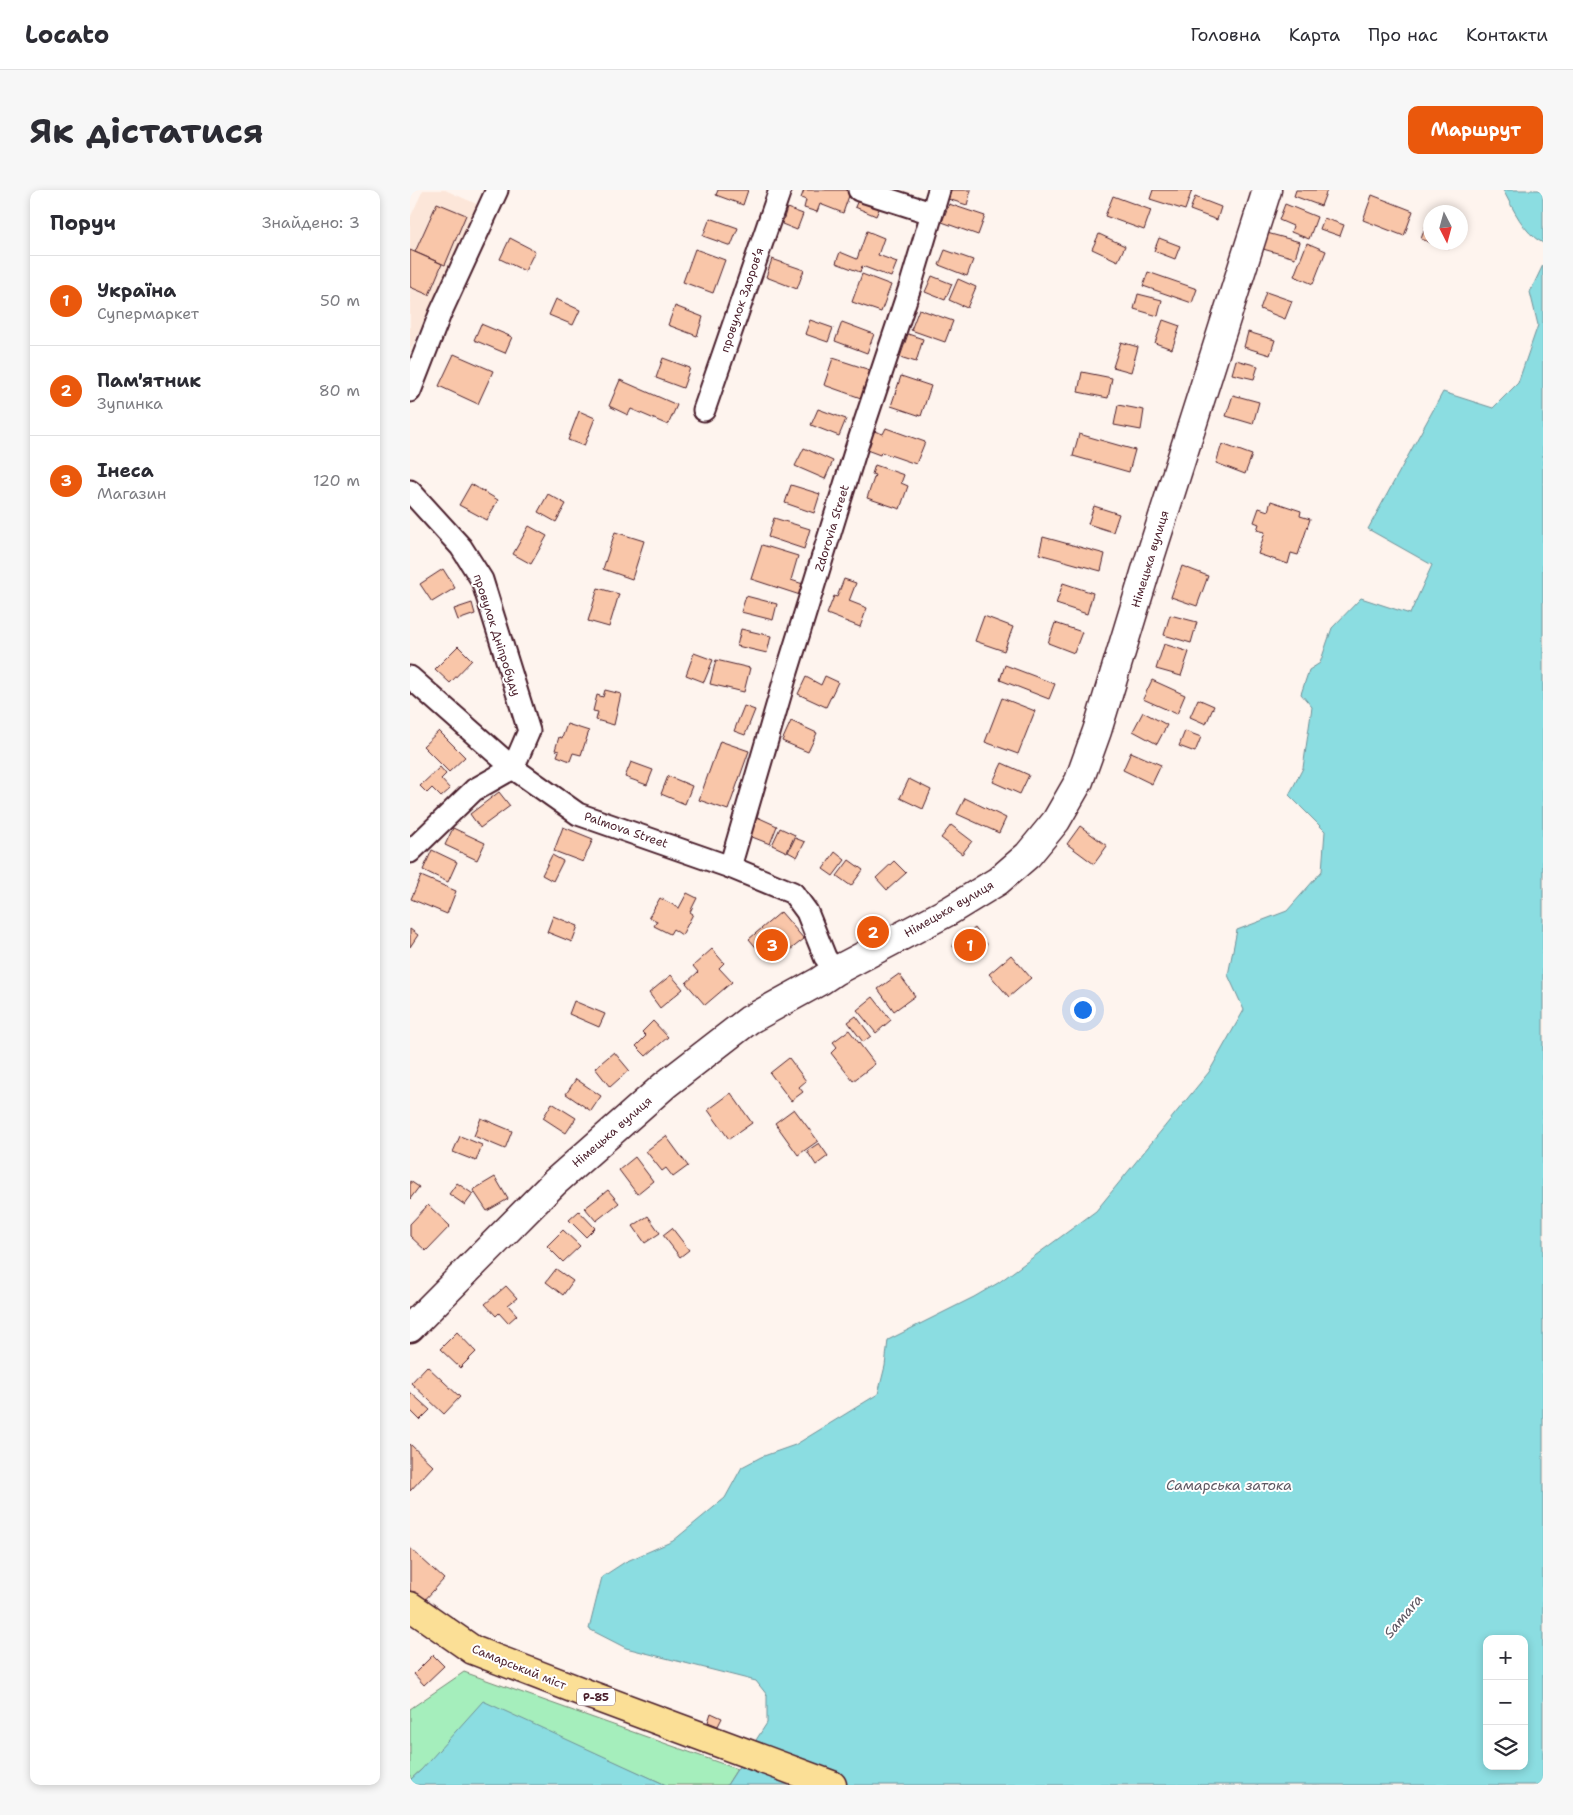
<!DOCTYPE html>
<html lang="uk">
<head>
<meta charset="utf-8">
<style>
	body { margin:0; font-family:"Shantell Sans",sans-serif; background:#f7f7f7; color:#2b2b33 }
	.controls { position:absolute; right:15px; bottom:15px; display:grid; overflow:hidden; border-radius:10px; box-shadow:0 2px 8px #0003 }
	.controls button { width:45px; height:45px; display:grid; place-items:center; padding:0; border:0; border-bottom:1px solid #e1e1e2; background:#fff; color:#2b2b33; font:25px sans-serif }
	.compass { position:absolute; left:1013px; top:15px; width:45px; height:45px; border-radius:50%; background:#fff; box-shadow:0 2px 8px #0003; rotate:174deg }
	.you { position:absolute; left:672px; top:819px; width:18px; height:18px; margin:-12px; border:4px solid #fff; border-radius:50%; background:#1a73e8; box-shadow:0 0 0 8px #1a73e833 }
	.badge { display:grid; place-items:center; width:32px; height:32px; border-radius:50%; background:#ea580c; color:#fff; font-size:16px; font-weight:700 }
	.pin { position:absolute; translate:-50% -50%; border:2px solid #fff; box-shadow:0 1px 5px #0006 }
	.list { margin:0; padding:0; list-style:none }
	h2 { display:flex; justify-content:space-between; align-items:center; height:65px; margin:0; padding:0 20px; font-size:21px }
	h2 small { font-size:16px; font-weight:400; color:#7c7c81 }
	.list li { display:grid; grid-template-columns:32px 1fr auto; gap:15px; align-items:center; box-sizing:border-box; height:90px; padding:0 20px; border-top:1px solid #e1e1e2 }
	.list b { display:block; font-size:19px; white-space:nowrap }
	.list p { margin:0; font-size:16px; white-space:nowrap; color:#7c7c81 }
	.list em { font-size:16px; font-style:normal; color:#7c7c81 }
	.icon { flex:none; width:28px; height:28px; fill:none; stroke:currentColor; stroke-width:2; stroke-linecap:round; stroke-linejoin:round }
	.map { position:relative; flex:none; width:1133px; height:1595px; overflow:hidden; border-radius:10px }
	header { display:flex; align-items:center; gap:30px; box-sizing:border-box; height:70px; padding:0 25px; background:#fff; border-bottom:1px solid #e1e1e2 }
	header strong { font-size:24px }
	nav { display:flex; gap:28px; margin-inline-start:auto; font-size:18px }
	.intro { display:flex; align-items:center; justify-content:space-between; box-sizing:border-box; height:120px; padding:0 30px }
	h1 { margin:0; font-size:35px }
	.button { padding:12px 22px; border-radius:10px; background:#ea580c; color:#fff; font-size:18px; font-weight:700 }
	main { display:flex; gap:30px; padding:0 30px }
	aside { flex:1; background:#fff; border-radius:10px; box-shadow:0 2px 8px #0003 }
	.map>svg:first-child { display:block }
	.built { fill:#fce6d9 }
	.green { fill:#a5eebc; stroke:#788674 }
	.water { fill:#8bdde1; stroke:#719198; fill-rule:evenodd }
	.building { fill:#f9c6a9; stroke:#4a1f2b }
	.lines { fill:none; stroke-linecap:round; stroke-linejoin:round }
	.minor-casing { stroke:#4a1f2b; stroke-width:25 }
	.secondary-casing { stroke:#4a1f2b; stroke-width:31 }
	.primary-casing { stroke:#4a1f2b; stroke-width:31 }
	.minor { stroke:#fff; stroke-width:21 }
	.secondary { stroke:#fff; stroke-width:28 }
	.primary { stroke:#fbdf96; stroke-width:28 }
	.labels { text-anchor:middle; stroke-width:4; stroke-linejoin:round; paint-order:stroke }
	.shield { fill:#fff; stroke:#80626b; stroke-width:1 }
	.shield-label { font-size:11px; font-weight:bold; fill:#4a1f2b }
	.street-label { font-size:12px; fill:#4a1f2b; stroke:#fff }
	.water-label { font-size:14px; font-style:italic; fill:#5e5862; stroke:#fff }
</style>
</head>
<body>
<header>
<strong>Locato</strong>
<nav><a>Головна</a><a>Карта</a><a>Про нас</a><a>Контакти</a></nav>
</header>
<div class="intro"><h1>Як дістатися</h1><a class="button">Маршрут</a></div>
<main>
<aside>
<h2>Поруч<small>Знайдено: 3</small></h2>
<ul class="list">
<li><span class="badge">1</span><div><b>Україна</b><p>Супермаркет</p></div><em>50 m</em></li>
<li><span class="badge">2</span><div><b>Пам'ятник</b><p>Зупинка</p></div><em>80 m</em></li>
<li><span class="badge">3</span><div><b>Інеса</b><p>Магазин</p></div><em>120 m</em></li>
</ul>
</aside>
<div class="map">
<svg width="1133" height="1595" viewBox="0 0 1133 1595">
	<rect width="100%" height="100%" fill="#fef4ee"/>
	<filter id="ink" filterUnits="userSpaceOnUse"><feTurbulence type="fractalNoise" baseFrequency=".02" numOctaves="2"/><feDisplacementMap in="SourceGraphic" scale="10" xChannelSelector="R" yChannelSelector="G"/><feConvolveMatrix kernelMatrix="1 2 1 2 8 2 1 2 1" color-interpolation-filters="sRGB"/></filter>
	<g filter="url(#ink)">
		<!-- built -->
		<polygon class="built" points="13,0 35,0 69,15 0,161 0,28"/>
		<!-- green -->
		<polygon class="green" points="54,1482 327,1579 317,1595 256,1595 182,1562 11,1580 0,1590 0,1519"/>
		<!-- water -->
		<g class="water">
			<path d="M1093 0H1133V53C1113 43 1103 18 1093 0Z"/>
			<path d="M1133 75V1595H317L357 1533V1505L346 1491 216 1458 179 1439 192 1387 215 1372 263 1351 315 1308 332 1277 351 1267 385 1255 468 1204 475 1176 478 1150 564 1107 588 1093 686 1021 799 882 834 820 818 785 827 740 877 721 912 681 915 641 879 605 893 578 902 517 891 504 899 480 910 473 922 438 951 408 1000 424 1022 375 958 339 1033 202 1083 218 1108 193 1128 135 1120 102ZM1077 1449H1114V1576H1077Z"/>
			<polygon points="73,1511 256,1595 0,1595 0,1590 11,1580"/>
		</g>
		<!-- building -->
		<g class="building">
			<polygon points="308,0 338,0 333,15 306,5"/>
			<polygon points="394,0 441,0 433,23 410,14 407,22 394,18 396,10 391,8"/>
			<polygon points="540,0 561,0 557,15 538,9"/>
			<polygon points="743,0 782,0 775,20 740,9"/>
			<polygon points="886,0 917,0 911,16 884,6"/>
			<polygon points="451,3 472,12 466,26 445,17"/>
			<polygon points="962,5 1003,21 994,46 953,30"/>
			<polygon points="703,6 741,20 734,40 695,26"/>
			<polygon points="785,7 811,17 807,30 780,20"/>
			<polygon points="27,13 56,25 35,75 5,62"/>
			<polygon points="539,14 575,26 568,45 532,32"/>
			<polygon points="875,14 907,27 899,49 881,42 883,36 869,30"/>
			<polygon points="377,18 393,24 387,40 372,34"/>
			<polygon points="300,28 328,38 321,56 293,46"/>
			<polygon points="914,28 934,35 930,46 910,39"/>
			<polygon points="1017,32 1021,33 1021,52 1041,52 1039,59 1011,49"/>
			<polygon points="457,41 474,48 468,65 487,72 481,87 452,76 450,82 426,73 430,62 447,69"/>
			<polygon points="857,43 890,52 885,68 853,59"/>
			<polygon points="689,44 715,56 708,71 682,59"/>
			<polygon points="100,48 125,61 115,81 90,69"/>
			<polygon points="749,48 770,56 765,69 744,61"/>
			<polygon points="897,53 916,61 903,94 884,86"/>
			<polygon points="285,59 315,70 303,103 273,92"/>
			<polygon points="0,60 32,74 19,105 0,97"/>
			<polygon points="535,60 563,70 557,86 529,75"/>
			<polygon points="362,69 394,80 387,99 356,87"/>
			<polygon points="738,82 787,99 782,113 733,96"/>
			<polygon points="452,84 481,95 471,122 442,112"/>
			<polygon points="522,86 542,94 535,110 515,102"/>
			<polygon points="548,89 566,97 557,118 539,110"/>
			<polygon points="856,102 882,111 875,129 850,119"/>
			<polygon points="728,104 752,110 748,126 724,119"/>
			<polygon points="146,109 170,120 163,135 139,125"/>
			<polygon points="265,116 293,127 287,146 258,135"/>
			<polygon points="509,119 543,131 535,152 501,140"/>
			<polygon points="400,130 423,138 418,152 395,144"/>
			<polygon points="753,130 770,136 762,159 745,153"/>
			<polygon points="432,132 464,144 457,163 425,151"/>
			<polygon points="71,134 102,147 95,163 64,150"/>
			<polygon points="838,142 865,150 860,165 834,157"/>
			<polygon points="498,144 513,149 506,172 490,167"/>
			<polygon points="711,152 728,157 721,182 703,177"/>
			<polygon points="44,164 83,181 68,214 29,196"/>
			<polygon points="253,168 280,178 273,198 246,188"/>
			<polygon points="423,168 460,180 451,208 414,195"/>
			<polygon points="826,170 848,176 844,189 822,184"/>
			<polygon points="672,182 702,188 698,208 668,202"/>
			<polygon points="491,186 521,196 511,226 481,216"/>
			<polygon points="210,190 267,215 258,235 221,219 218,225 199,216"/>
			<polygon points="823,205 849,212 843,234 816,226"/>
			<polygon points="708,215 734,220 731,240 704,235"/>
			<polygon points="408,219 436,229 429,246 401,235"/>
			<polygon points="169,221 185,228 174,256 158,250"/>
			<polygon points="476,238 515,252 506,274 471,262 470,265 454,259 461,240 473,244"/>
			<polygon points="669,244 725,260 719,282 663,266"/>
			<polygon points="812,254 842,265 835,284 806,273"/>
			<polygon points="394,258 423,271 415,289 385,276"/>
			<polygon points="465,275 494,285 491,293 498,296 490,319 457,308 465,285 462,284"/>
			<polygon points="61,294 88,310 77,330 49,315"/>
			<polygon points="381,295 410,304 404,323 375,313"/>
			<polygon points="138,304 156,314 146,332 128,322"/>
			<polygon points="861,311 891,321 890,326 900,329 888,365 881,363 878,374 848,364 855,342 847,340 849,334 844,332 849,318 858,321"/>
			<polygon points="684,316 709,324 703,342 678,334"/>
			<polygon points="364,328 400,339 394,359 358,347"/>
			<polygon points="119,336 137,346 121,374 103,364"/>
			<polygon points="205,342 234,351 222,389 193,379"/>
			<polygon points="633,347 695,364 691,381 629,364"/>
			<polygon points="352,355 388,366 381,390 393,394 390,405 341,389"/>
			<polygon points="772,376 798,386 787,416 761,407"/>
			<polygon points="33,379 45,398 22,412 10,394"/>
			<polygon points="434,389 446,393 439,411 457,418 450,437 417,424 424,406 427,407"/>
			<polygon points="653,393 683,403 677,424 646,414"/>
			<polygon points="188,398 209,404 199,437 178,431"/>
			<polygon points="336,406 367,414 363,430 331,422"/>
			<polygon points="62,413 65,424 48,430 44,419"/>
			<polygon points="760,425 787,432 781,453 754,445"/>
			<polygon points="574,426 603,437 594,461 565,451"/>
			<polygon points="645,433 672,442 664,463 638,453"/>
			<polygon points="331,439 361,446 357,463 327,456"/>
			<polygon points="754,454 779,462 771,486 746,479"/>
			<polygon points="48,456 62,470 40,493 25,479"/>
			<polygon points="284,463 303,470 294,492 276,485"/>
			<polygon points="306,470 340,478 334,502 300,494"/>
			<polygon points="595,475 645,494 639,509 590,490"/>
			<polygon points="415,486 428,492 416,517 388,504 396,487 411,495"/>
			<polygon points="742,490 775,505 767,524 733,509"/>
			<polygon points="195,500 211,504 204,535 186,530 188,522 183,521 187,505 193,507"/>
			<polygon points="592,508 625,521 608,564 575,552"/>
			<polygon points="788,509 804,516 796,534 780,527"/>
			<polygon points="334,516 345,520 335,545 324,541"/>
			<polygon points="733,522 757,535 747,554 723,541"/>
			<polygon points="381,531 407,543 398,562 372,551"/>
			<polygon points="157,534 179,541 171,565 163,563 160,571 147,566 149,561 145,560 149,547 152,548"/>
			<polygon points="29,541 55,567 39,582 13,556"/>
			<polygon points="775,541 791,547 785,562 769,556"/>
			<polygon points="310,551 339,561 318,620 289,610"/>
			<polygon points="721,562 751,575 742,594 713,580"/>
			<polygon points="221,572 243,580 237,595 215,587"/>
			<polygon points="592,573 619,585 610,604 583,592"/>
			<polygon points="30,577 36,584 31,589 40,599 31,607 22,598 17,603 10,596"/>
			<polygon points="258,586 282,596 275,614 251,604"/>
			<polygon points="499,589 521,600 513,619 490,608"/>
			<polygon points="89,602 100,616 70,638 60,624"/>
			<polygon points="555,608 596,628 589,643 547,624"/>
			<polygon points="345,626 367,636 360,654 337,645"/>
			<polygon points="541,635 562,651 552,664 531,648"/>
			<polygon points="670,636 697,656 684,674 657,654"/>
			<polygon points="153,637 183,649 173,672 144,661"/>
			<polygon points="43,638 75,653 67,670 35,655"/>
			<polygon points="370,638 385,645 377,662 362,655"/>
			<polygon points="385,648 395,652 387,667 378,662"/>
			<polygon points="22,660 47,672 38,692 13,680"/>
			<polygon points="425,662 435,670 423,686 413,679"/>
			<polygon points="142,665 153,671 143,691 132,685"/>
			<polygon points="439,670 453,680 441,696 427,686"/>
			<polygon points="484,671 496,683 477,700 466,688"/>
			<polygon points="11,686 46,701 37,724 1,709"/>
			<polygon points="277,703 287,708 280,722 283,724 272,745 263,739 260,744 244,736 247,731 239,727 250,708 269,718"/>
			<polygon points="371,722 394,749 380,760 373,752 355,768 339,749"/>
			<polygon points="143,726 168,736 162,752 137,742"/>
			<polygon points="565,738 577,754 554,771 542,755"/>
			<polygon points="0,739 8,745 0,757"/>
			<polygon points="302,759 314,773 309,778 322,792 295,815 276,793 288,782 283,776"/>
			<polygon points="601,765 621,788 599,807 579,784"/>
			<polygon points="489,784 505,806 484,821 468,799"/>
			<polygon points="261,785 273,799 250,818 239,803"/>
			<polygon points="463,807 481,830 466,843 447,820"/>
			<polygon points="164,811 195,824 189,837 159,824"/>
			<polygon points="446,826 461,846 453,852 438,832"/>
			<polygon points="243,831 258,847 236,866 226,856 236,846 232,842"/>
			<polygon points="439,840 465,874 443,891 421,863 427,857 423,852"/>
			<polygon points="204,862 219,880 200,897 185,878"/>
			<polygon points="379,868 396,891 389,897 393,902 381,911 360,883"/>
			<polygon points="166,889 191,906 181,921 156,904"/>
			<polygon points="321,903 342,933 319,949 298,920"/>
			<polygon points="142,913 166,928 156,943 133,928"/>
			<polygon points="384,919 408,951 388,965 365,933"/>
			<polygon points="71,928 102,941 95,959 64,946"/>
			<polygon points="50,946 72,955 66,971 43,962"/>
			<polygon points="256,946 278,976 263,987 256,978 252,981 236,961"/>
			<polygon points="409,953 418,966 406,975 397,961"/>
			<polygon points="225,967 243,991 227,1004 209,980"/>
			<polygon points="85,987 98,1009 77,1021 63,1000"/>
			<polygon points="0,991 9,997 0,1009"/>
			<polygon points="47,993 63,1004 55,1015 39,1004"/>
			<polygon points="198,1000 209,1013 186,1031 175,1018"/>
			<polygon points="18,1015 40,1036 16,1061 0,1046 0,1034"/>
			<polygon points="169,1021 185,1038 176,1047 159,1030"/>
			<polygon points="238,1026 250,1043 235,1053 223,1036"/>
			<polygon points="262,1038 279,1060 270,1067 253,1045"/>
			<polygon points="153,1040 170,1056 153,1072 137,1056"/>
			<polygon points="146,1079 163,1091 153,1105 136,1092"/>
			<polygon points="96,1096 107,1108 98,1115 107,1125 98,1133 89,1123 86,1126 75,1114"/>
			<polygon points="47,1142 66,1162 50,1178 30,1159"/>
			<polygon points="17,1176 50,1207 34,1224 1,1193"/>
			<polygon points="0,1202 20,1220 10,1230 0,1220"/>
			<polygon points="0,1254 23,1276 0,1301"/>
			<polygon points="0,1358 34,1389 12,1413 0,1402"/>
			<polygon points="23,1465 34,1476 14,1495 4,1484"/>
			<polygon points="301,1523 312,1528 308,1536 298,1532"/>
		</g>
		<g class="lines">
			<!-- minor casing -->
			<g class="minor-casing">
				<g id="minor">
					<polyline points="449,0 521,23"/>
					<polyline points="0,201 30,124 87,0"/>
					<polyline points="294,220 370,0"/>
					<polyline points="0,301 51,357 72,390 119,541 103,578 64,600 0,662"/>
					<polyline points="0,487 103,578 168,624 320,677 383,703 397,722 415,767 425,781"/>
					<polyline points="320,677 376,485 446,259 500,97 529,0"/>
				</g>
			</g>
			<!-- secondary casing -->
			<g class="secondary-casing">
				<polyline id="secondary" points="0,1138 145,992 255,895 339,830 410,791 425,781 539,721 588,691 618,665 646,631 669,591 687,541 736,380 857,0"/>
			</g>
			<!-- primary casing -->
			<g class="primary-casing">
				<polyline id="primary" points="0,1416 63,1460 183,1506 422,1595"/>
			</g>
			<!-- minor -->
			<use href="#minor" class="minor"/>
			<!-- secondary -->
			<use href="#secondary" class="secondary"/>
			<!-- primary -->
			<use href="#primary" class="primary"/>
		</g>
	</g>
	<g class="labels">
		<!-- shield labels -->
		<rect class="shield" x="167" y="1498.5" width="38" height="17" rx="4"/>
		<g class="shield-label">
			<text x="186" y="1511">Р-85</text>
		</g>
		<!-- street labels -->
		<g class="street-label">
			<text transform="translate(332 110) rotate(-71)" y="4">провулок Здоровʼя</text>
			<text transform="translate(422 338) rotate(-73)" y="4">Zdorovia Street</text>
			<text transform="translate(740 369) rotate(-73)" y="4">Німецька вулиця</text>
			<text transform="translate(87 445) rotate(72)" y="4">провулок Дніпробуду</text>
			<text transform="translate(216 640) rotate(19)" y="4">Palmova Street</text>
			<text transform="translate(539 719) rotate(-30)" y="4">Німецька вулиця</text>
			<text transform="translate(202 942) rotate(-41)" y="4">Німецька вулиця</text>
			<text transform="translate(109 1477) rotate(22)" y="4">Самарський міст</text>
		</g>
		<!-- water labels -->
		<g class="water-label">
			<text x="819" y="1300">Самарська затока</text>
			<text transform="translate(993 1426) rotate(-50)" y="5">Samara</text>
		</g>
	</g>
</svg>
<div class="controls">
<button>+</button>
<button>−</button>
<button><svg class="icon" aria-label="layers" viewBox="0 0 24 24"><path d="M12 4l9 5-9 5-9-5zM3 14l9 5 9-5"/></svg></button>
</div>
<svg class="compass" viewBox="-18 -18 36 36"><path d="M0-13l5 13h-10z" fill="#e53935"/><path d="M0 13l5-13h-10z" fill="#7c7c81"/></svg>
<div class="you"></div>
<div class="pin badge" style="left:560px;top:755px">1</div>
<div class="pin badge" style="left:463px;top:742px">2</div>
<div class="pin badge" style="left:362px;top:755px">3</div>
</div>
</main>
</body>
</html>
